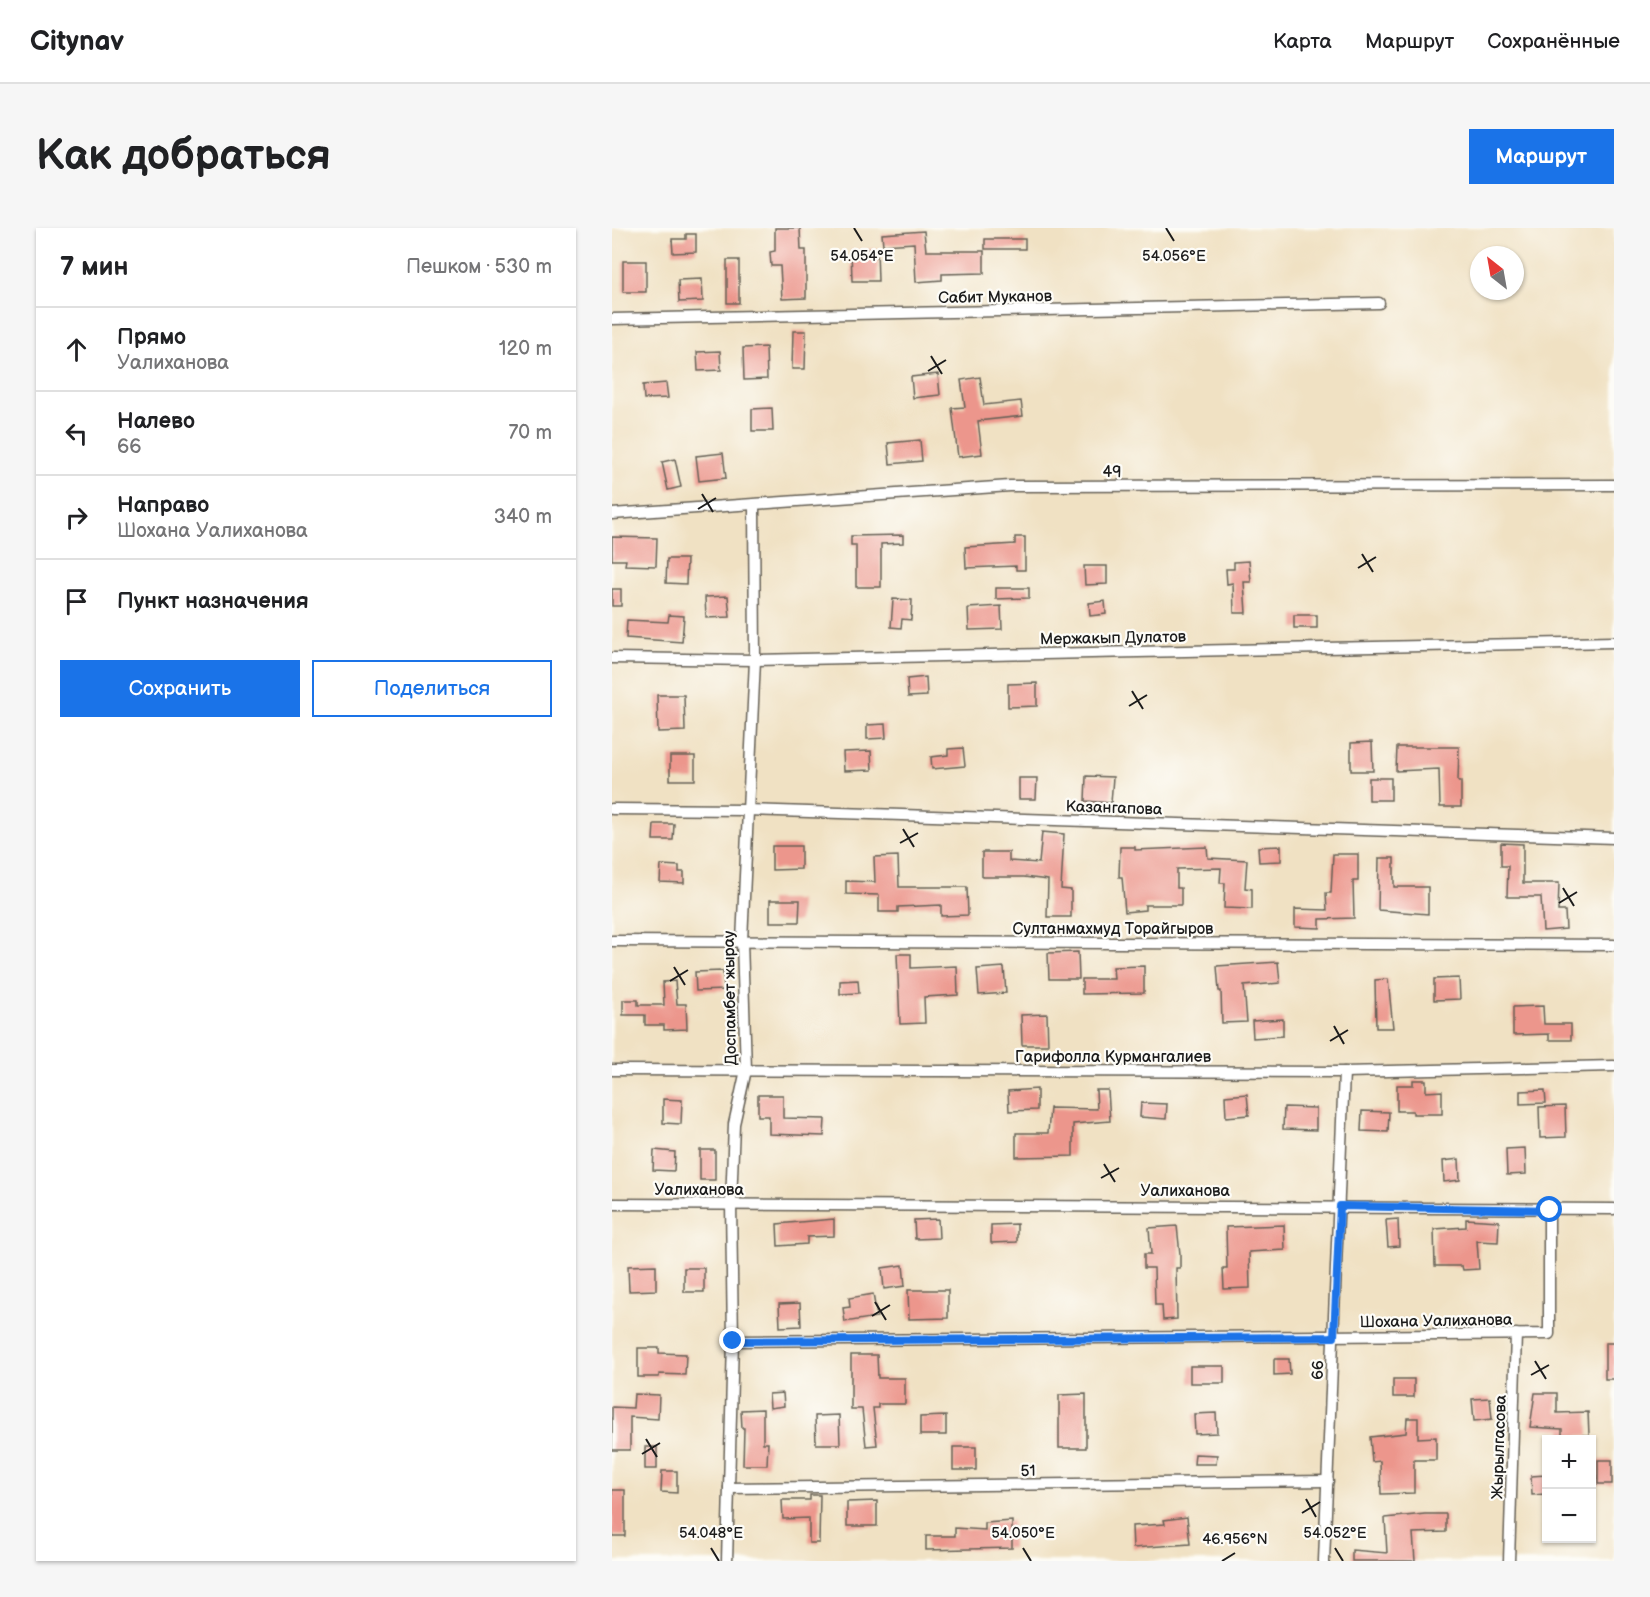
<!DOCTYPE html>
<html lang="ru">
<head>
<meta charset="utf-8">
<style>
	body { margin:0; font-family:"Balsamiq Sans",sans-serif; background:#f6f6f6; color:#202124 }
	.controls { position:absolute; right:18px; bottom:18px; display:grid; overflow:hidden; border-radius:0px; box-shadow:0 2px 4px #0004 }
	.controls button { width:54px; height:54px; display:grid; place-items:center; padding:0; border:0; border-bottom:2px solid #e0e0e0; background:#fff; color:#202124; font:30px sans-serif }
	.compass { position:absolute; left:858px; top:18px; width:54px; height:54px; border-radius:50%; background:#fff; box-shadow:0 2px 4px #0004; rotate:329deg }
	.stop { position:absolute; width:18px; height:18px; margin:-14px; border:4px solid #1a73e8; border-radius:50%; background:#fff }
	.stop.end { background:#1a73e8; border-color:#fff; box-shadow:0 2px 6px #0008 }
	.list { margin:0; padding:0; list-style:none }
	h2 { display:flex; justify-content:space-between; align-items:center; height:78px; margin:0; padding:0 24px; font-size:26px }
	h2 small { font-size:20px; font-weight:400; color:#757577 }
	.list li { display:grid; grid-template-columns:39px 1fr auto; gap:18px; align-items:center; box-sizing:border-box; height:84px; padding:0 24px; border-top:2px solid #e0e0e0 }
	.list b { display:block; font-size:22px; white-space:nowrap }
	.list p { margin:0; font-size:20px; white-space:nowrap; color:#757577 }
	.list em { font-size:20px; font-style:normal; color:#757577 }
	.actions { display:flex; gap:12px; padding:18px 24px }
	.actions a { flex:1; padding:14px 0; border:2px solid #1a73e8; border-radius:0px; text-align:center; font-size:21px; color:#1a73e8 }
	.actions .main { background:#1a73e8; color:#fff }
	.icon { flex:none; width:33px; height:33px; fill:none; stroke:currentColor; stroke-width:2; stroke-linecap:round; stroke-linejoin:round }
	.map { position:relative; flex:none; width:1002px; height:1333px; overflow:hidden; border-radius:0px }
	header { display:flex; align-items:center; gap:36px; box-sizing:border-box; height:84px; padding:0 30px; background:#fff; border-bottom:2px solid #e0e0e0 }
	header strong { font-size:28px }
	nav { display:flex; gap:33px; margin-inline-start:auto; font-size:21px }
	.intro { display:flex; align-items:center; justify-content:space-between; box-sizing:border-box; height:144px; padding:0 36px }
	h1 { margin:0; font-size:42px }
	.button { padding:15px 27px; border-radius:0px; background:#1a73e8; color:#fff; font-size:21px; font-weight:700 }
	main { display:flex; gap:36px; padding:0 36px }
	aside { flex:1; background:#fff; border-radius:0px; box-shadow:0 2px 4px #0004 }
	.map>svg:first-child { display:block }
	.building { fill:#ec968c }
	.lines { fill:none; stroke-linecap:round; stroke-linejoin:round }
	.minor-casing { stroke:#666156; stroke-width:13 }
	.minor { stroke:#fff; stroke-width:10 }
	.route { stroke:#1a73e8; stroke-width:8 }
	.ticks { fill:none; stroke:#1c1c1c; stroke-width:2 }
	.labels { text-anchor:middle; stroke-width:4.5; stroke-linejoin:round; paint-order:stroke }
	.street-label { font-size:16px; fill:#1c1c1c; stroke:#fdfcf7 }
	.ticks-label { font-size:15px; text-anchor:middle; fill:#1c1c1c; stroke:#fdfcf7; stroke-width:4.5; stroke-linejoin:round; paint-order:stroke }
</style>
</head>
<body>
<header>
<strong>Citynav</strong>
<nav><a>Карта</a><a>Маршрут</a><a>Сохранённые</a></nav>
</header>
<div class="intro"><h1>Как добраться</h1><a class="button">Маршрут</a></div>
<main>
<aside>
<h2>7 мин<small>Пешком · 530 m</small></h2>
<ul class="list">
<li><svg class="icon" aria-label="ahead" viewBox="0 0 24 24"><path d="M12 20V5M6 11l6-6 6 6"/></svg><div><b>Прямо</b><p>Уалиханова</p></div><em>120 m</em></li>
<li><svg class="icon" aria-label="left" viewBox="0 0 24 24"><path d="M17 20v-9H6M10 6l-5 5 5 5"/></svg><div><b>Налево</b><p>66</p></div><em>70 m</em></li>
<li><svg class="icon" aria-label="right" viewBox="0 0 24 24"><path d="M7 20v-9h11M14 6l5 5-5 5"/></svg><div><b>Направо</b><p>Шохана Уалиханова</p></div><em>340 m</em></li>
<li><svg class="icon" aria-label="arrive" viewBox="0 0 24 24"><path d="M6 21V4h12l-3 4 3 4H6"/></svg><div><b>Пункт назначения</b></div></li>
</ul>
<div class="actions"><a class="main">Сохранить</a><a>Поделиться</a></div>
</aside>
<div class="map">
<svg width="1002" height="1333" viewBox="0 0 1002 1333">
	<rect width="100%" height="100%" fill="#fdfcf7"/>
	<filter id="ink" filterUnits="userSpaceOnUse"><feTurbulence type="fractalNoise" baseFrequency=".0167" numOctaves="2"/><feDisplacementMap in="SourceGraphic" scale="12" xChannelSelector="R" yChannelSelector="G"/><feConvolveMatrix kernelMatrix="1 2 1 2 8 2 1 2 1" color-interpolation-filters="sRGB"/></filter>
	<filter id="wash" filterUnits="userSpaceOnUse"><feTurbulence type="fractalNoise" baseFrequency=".008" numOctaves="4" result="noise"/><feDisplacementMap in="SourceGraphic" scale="24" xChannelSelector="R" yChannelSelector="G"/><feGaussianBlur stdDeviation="1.35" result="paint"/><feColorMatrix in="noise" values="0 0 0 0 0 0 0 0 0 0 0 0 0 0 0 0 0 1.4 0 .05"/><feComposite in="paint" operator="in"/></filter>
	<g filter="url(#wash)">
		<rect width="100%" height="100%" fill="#f0e1c3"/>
		<g id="blocks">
			<!-- building -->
			<g class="building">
				<polygon points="163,0 188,0 189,22 194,22 194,70 170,71 168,38 159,38 158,24 163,23"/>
				<polygon points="312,3 314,23 372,23 372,45 330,46 330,52 304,54 302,15 271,17 270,6"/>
				<polygon points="74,6 84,6 84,24 61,25 60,11 74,11"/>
				<rect x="373" y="11" width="40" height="10"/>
				<polygon points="265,21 266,53 240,53 239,22"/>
				<rect x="115" y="32" width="12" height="43"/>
				<rect x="11" y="33" width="23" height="31"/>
				<polygon points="90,51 91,73 67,74 66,52"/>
				<polygon points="181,103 194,103 193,141 180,141"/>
				<polygon points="154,119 155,151 132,152 131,120"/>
				<polygon points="108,123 109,142 86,143 85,124"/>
				<polygon points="326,146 328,167 301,170 299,149"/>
				<polygon points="368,149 372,177 409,173 411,188 366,193 370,226 346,229 340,180 353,179 349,152"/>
				<polygon points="54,155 56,170 32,171 31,157"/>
				<polygon points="160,180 161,203 140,203 140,181"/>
				<polygon points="308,212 310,233 278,236 276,215"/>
				<polygon points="111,225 114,250 87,253 84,228"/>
				<polygon points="63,231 69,259 56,262 50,234"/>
				<polygon points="291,307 291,315 269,316 269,359 244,359 244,317 239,317 239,308"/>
				<polygon points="0,309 45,310 44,338 13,337 14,332 0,332"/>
				<polygon points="403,309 413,309 413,342 404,342 404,338 354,340 353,319 403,316"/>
				<polygon points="55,331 75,331 74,356 54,355"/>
				<polygon points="637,333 639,354 632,354 634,385 622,385 621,355 615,356 614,341 622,341 622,334"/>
				<polygon points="472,338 495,338 495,356 473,357"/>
				<polygon points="384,360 417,360 417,370 384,371"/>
				<rect x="0" y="361" width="9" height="17"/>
				<polygon points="116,368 118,389 94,390 93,369"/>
				<polygon points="281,371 300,372 299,392 290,391 289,400 279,399"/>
				<polygon points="493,373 494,386 478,388 477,375"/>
				<polygon points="389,378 390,401 357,402 356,380"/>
				<polygon points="57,387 72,388 70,414 14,410 15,392 56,394"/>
				<rect x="682" y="387" width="23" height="13"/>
				<polygon points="314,449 315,468 296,469 295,451"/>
				<polygon points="425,455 425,478 396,479 396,456"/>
				<polygon points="45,467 72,467 73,503 46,504"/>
				<polygon points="273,496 274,510 255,511 255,497"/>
				<polygon points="760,514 761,543 739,543 739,515"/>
				<polygon points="785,519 847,519 846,553 849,553 849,579 828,579 827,541 784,543"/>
				<polygon points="351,520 353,538 320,541 319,529 336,527 336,521"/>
				<polygon points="259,523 260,542 232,543 231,524"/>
				<rect x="58" y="528" width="25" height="24"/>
				<polygon points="474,548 501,549 499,575 473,573"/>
				<polygon points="407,550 425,550 424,571 407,571"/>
				<rect x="757" y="550" width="22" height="22"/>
				<polygon points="42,596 62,596 61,612 41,612"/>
				<polygon points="430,604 452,606 449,661 459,662 459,689 435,689 436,652 412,649 370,649 370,624 397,624 397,633 427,635"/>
				<polygon points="889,615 911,616 911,655 947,655 946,683 953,683 954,701 931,703 929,669 895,669 896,638 889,638"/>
				<polygon points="160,618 189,618 189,641 160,642"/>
				<polygon points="669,618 669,633 647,634 646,619"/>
				<polygon points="508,619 523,619 523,622 595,619 596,630 635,632 633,660 640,661 640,681 612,680 613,655 608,655 609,640 565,641 565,660 569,660 569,677 533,677 533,682 513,684 510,649 507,649"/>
				<polygon points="721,626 746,626 746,653 741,653 742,690 708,691 708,700 683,699 683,681 715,682 714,665 719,665"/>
				<polygon points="286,628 287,659 355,659 356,687 329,688 329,677 286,679 286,684 267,684 267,667 234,666 234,653 263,654 262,629"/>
				<polygon points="767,630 782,630 782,659 816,659 816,686 766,682"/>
				<polygon points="49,637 67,638 67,644 72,644 72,655 48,654"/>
				<polygon points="158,672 188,672 187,694 158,694"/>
				<polygon points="466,724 467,751 437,751 436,725"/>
				<polygon points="285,726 299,726 299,740 345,738 346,767 312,769 313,795 288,796"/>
				<polygon points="666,734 668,755 632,758 635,794 610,795 609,763 607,763 605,738"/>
				<polygon points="532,738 532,765 470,766 470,751 502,751 501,739"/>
				<polygon points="392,739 394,765 367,767 365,741"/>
				<polygon points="111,743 112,762 84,763 83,744"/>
				<polygon points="847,750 848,771 822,772 822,751"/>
				<polygon points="776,751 781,800 764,800 763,752"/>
				<polygon points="246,752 247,765 228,766 228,753"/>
				<polygon points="63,753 65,776 74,776 75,801 52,802 52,797 33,797 33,787 11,787 11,772 26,772 26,777 52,777 51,754"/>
				<polygon points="931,778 932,796 959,796 959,812 937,812 937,806 901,807 901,779"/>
				<polygon points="435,786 436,817 410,817 409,787"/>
				<polygon points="671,791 671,808 641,810 640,793"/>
				<polygon points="801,852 814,852 814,864 830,863 830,886 801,886 801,883 785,883 785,857 801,857"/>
				<polygon points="425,861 425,882 397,883 396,863"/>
				<polygon points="484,862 496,862 498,893 461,896 461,928 404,929 404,905 436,905 438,880 485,881"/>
				<polygon points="933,862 934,875 908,876 908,863"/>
				<polygon points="635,866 637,887 614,889 613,868"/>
				<polygon points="146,867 171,867 171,890 213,891 212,908 157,906 157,888 146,888"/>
				<polygon points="51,871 70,872 69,896 51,895"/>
				<polygon points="529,875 555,876 554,891 528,889"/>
				<polygon points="953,878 954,909 928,910 927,879"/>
				<polygon points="672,879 704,880 704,902 671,901"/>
				<polygon points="750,883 777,884 776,904 749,903"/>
				<polygon points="913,920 914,946 895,947 894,921"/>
				<polygon points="42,922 63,924 62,943 41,942"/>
				<rect x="88" y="922" width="15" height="30"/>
				<polygon points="847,931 848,952 832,954 831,933"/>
				<polygon points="222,991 222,1008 195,1009 195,1016 166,1018 165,996"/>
				<polygon points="326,991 327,1010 303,1011 302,992"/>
				<polygon points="786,991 787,1018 776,1019 774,992"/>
				<polygon points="854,991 887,993 886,1014 865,1013 867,1041 851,1042 850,1038 823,1038 822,1001 854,999"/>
				<polygon points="405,996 405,1014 379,1015 379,997"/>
				<polygon points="672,997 673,1022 637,1024 638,1060 612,1061 611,1040 615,1040 614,999"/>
				<polygon points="565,998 568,1026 568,1040 564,1040 565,1091 551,1092 550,1077 543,1077 542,1040 532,1040 532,1026 539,1026 537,1000"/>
				<polygon points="44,1037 44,1062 17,1063 16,1038"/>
				<polygon points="291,1037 293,1058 272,1061 270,1040"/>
				<rect x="72" y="1040" width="20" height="24"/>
				<polygon points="296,1062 336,1062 336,1090 297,1091"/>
				<polygon points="261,1066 265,1089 233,1094 231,1080 238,1079 237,1070"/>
				<polygon points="188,1075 189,1098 168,1099 167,1076"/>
				<rect x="993" y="1115" width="9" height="36"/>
				<polygon points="26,1120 47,1120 47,1125 74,1126 73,1147 47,1146 47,1149 26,1149"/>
				<polygon points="239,1127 265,1127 266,1150 293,1150 293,1176 266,1176 266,1180 261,1180 265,1217 254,1218 250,1181 239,1181"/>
				<polygon points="662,1131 677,1131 678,1146 662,1147"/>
				<rect x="578" y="1138" width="34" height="17"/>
				<rect x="781" y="1151" width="21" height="18"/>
				<polygon points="171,1165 172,1178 158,1180 157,1166"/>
				<polygon points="923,1165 945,1165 945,1185 976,1184 977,1207 950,1208 950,1201 918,1199"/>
				<polygon points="22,1166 47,1167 46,1191 18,1189 18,1222 0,1222 0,1179 21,1180"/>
				<polygon points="474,1166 474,1220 447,1220 447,1167"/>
				<polygon points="878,1170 880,1191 862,1193 860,1171"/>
				<polygon points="151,1181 151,1215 156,1215 155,1237 131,1237 132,1200 130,1200 129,1182"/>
				<polygon points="604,1185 605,1205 583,1206 582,1186"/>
				<polygon points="227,1187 228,1216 204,1216 203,1188"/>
				<polygon points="334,1188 334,1207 308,1207 308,1189"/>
				<polygon points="795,1190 806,1190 806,1210 824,1209 824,1232 802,1232 802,1265 769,1266 768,1233 760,1234 758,1209 794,1205"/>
				<rect x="33" y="1219" width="12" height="22"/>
				<rect x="341" y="1219" width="23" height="23"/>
				<polygon points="583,1226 605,1227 604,1236 582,1236"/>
				<rect x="986" y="1232" width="14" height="24"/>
				<polygon points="50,1243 65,1243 65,1265 49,1264"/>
				<polygon points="934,1247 934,1266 920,1267 919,1248"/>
				<rect x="0" y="1262" width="13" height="46"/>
				<polygon points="198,1267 208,1267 207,1315 197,1315 197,1290 171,1291 170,1272 198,1272"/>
				<polygon points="265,1273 265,1298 235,1298 235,1274"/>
				<polygon points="813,1286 834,1286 834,1304 801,1305 803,1333 740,1333 740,1322 775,1325 773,1290"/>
				<polygon points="575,1289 578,1316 521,1320 520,1298 553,1296 552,1292"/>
				<polygon points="400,1293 400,1320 314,1322 314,1308 343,1308 343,1300 373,1302 373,1295"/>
			</g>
		</g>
	</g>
	<g filter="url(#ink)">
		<use href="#blocks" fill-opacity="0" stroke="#666156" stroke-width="1.5"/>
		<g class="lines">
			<!-- minor casing -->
			<g class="minor-casing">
				<g id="minor">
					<polyline points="0,91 767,75"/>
					<polyline points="0,286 398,258 1002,257"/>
					<polyline points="0,430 143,432 1002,414"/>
					<polyline points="0,581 134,582 1002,610"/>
					<polyline points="0,713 1002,717"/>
					<polyline points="0,842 732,844 1002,838"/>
					<polyline points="0,976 1002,981"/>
					<polyline points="121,1113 937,1106 937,982"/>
					<polyline points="117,1260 716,1253"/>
					<polyline points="115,1333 121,1113 119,976 122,896 134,842 130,713 143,432 142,277"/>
					<polyline points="712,1333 732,844"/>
					<polyline points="897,1333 904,1106"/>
				</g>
			</g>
			<!-- minor -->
			<use href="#minor" class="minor"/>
		</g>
	</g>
	<g class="lines" filter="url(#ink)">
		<!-- route -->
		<polyline class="route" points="121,1113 722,1109 728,978 938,982"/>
	</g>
	<!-- ticks -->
	<path class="ticks" d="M242 0 250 13M554 0 562 13M319 128 330 146M316 143 334 132M90 266 101 284M86 281 104 270M750 326 761 344M746 340 764 329M520 463 531 481M517 478 535 467M291 601 302 619M288 615 306 605M951 660 962 678M947 675 965 664M62 739 73 757M58 753 76 742M722 798 732 816M718 813 736 802M492 936 503 954M489 950 507 940M263 1074 274 1092M260 1088 278 1077M923 1133 934 1151M919 1147 937 1137M34 1211 45 1229M30 1226 48 1215M694 1271 704 1289M690 1285 708 1274M99 1320 107 1333M411 1320 419 1333M723 1320 731 1333M610 1333 623 1325"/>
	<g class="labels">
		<!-- street labels -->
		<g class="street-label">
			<text transform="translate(383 68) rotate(-1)" y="6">Сабит Муканов</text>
			<text x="500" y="249">49</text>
			<text transform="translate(501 409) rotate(-1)" y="6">Мержакып Дулатов</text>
			<text transform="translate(502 579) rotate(2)" y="6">Казангапова</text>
			<text x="501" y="706">Султанмахмуд Торайгыров</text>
			<text transform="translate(117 770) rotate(-91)" y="6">Доспамбет жырау</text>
			<text x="501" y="834">Гарифолла Курмангалиев</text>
			<text x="87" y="967">Уалиханова</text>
			<text x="573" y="968">Уалиханова</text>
			<text transform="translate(824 1092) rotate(-1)" y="6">Шохана Уалиханова</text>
			<text transform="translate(705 1142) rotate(-88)" y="6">66</text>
			<text transform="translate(886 1219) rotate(-88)" y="6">Жырылгасова</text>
			<text transform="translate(416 1242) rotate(-1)" y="6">51</text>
		</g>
	</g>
	<g class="ticks-label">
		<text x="562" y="33">54.056°E</text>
		<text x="250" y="33">54.054°E</text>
		<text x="99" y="1310">54.048°E</text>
		<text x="411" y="1310">54.050°E</text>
		<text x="723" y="1310">54.052°E</text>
		<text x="623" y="1316">46.956°N</text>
	</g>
</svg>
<div class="controls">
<button>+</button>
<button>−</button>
</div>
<svg class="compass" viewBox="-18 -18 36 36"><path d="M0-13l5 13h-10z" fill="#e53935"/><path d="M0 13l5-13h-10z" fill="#757577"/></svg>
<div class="stop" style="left:938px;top:982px"></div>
<div class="stop end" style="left:121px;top:1113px"></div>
</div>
</main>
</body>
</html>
